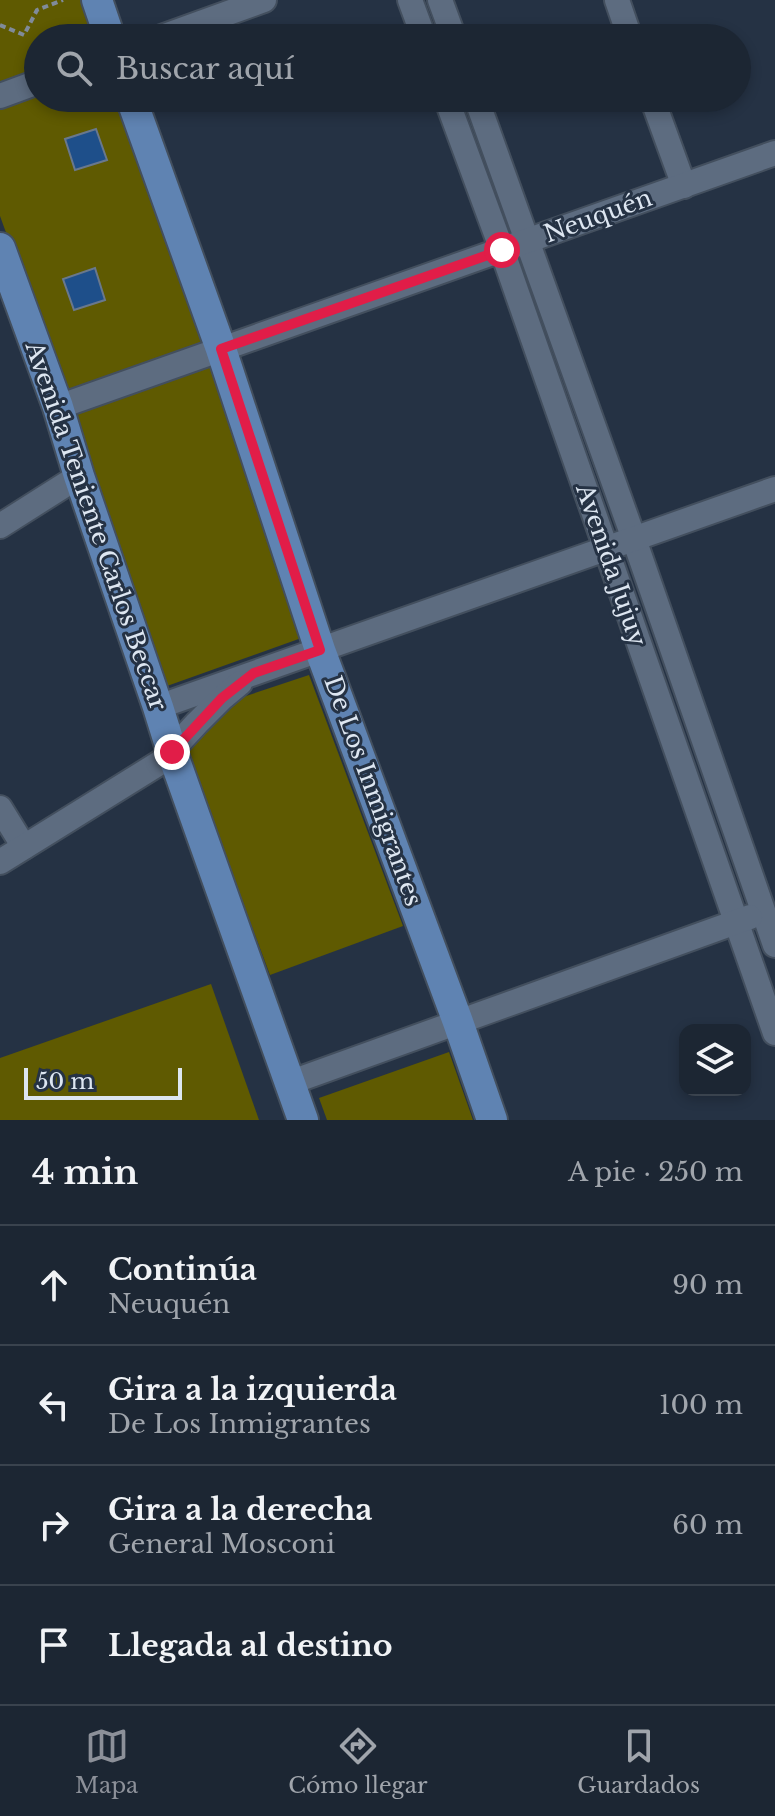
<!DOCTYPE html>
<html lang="es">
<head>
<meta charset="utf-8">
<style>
	body { margin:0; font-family:"Libre Baskerville",serif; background:#252e3b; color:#f1f3f6 }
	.controls { position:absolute; right:24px; bottom:24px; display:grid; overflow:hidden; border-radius:16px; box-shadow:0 4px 12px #0003 }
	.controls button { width:72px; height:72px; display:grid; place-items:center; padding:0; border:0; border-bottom:2px solid #3a434e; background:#1c2633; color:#f1f3f6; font:40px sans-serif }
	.scale { position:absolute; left:24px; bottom:20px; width:158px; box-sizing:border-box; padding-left:8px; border:4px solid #dde6f1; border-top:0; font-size:22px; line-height:28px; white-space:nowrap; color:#dde6f1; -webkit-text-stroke:6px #253244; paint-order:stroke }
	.stop { position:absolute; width:24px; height:24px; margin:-18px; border:6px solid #e11d48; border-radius:50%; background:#fff }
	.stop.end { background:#e11d48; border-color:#fff; box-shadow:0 2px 8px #0008 }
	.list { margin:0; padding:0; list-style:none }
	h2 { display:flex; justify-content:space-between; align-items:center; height:104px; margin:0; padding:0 32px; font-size:34px }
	h2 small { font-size:26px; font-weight:400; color:#a0a5ac }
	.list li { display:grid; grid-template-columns:52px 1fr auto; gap:24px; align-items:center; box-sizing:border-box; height:120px; padding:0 32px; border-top:2px solid #3a434e }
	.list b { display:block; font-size:30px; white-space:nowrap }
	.list p { margin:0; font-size:26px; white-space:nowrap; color:#a0a5ac }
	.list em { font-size:26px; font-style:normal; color:#a0a5ac }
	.icon { flex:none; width:44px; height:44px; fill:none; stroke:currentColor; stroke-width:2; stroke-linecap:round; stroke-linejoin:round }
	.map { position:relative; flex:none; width:775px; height:1120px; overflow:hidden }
	.search { position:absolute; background:#1c2633; box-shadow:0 4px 12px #0003; left:24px; right:24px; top:24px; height:88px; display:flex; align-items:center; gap:20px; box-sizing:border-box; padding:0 28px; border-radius:44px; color:#a0a5ac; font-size:30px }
	.sheet { height:584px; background:#1c2633 }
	nav { display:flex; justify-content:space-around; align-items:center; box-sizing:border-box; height:112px; border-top:2px solid #3a434e; background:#1c2633; font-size:22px; color:#a0a5ac }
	nav a { display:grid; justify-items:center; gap:4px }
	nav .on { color:#8c9099 }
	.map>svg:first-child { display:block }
	.green { fill:#5f5a01 }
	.building { fill:#1e4f8a; stroke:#69788d; stroke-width:2 }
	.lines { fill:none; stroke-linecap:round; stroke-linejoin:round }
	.minor-casing { stroke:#434f5e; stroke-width:28 }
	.major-casing { stroke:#434f5e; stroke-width:34 }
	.path { stroke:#808b9a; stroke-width:4; stroke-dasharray:6 4; stroke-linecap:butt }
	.minor { stroke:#5d6c80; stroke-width:24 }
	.major { stroke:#5f83b2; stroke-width:30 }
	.route { stroke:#e11d48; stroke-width:10 }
	.labels { text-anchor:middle; stroke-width:6; stroke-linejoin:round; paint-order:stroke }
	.street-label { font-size:24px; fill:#dde6f1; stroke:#253244 }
</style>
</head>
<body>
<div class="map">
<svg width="775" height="1120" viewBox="0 0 775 1120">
	<rect width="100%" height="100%" fill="#253244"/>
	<!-- green -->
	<g class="green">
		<polygon points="0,0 89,0 102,38 38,38 38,70 0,84"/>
		<polygon points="38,94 38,98 123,98 205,342 68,391 62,387 0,216 0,109"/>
		<polygon points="213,365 307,636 167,686 163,684 71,414"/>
		<polygon points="309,675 403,926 270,975 186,751 243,697"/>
		<polygon points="211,984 259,1120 0,1120 0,1058"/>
		<polygon points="449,1052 473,1120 327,1120 319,1098"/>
	</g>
	<!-- building -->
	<g class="building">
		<polygon points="96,129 107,160 75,170 65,139"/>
		<polygon points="95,268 105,300 74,310 63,279"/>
	</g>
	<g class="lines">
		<!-- minor casing -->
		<g class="minor-casing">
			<g id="minor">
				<polyline points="410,0 424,38"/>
				<polyline points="440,0 454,38"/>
				<polyline points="617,0 630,38"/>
				<polyline points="159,38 264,0"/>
				<polyline points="0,96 38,82"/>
				<polyline points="446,98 502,250 775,1033"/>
				<polyline points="476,98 634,539 775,945"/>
				<polyline points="652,98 684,186"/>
				<polyline points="58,407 775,153"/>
				<polyline points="0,526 79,476"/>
				<polyline points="158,707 775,489"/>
				<polyline points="0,808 24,847"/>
				<polyline points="0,862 161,762 197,723 222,698 240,683"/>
				<polyline points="289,1083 750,917"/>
			</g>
		</g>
		<!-- major casing -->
		<g class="major-casing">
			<g id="major">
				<polyline points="97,0 110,38"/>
				<polyline points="131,98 221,349 320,650 458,1022 492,1120"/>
				<polyline points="0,248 58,407 79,476 158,707 172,752 303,1120"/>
			</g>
		</g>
		<!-- path -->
		<polyline class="path" points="0,25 24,35 37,10 63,0"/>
		<!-- minor -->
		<use href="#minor" class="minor"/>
		<!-- major -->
		<use href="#major" class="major"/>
	</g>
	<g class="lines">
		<!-- route -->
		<polyline class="route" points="172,752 222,698 254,673 320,650 221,349 502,250"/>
	</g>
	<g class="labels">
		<!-- street labels -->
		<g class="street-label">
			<text transform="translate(598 216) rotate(-20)" y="8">Neuquén</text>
			<text transform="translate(96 526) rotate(71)" y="8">Avenida Teniente Carlos Beccar</text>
			<text transform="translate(611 565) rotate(71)" y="8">Avenida Jujuy</text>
			<text transform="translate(373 791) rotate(70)" y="8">De Los Inmigrantes</text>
		</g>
	</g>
</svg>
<div class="controls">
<button><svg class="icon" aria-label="layers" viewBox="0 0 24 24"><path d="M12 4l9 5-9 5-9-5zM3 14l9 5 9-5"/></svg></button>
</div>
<div class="scale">50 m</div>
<div class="stop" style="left:502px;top:250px"></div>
<div class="stop end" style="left:172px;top:752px"></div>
<div class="search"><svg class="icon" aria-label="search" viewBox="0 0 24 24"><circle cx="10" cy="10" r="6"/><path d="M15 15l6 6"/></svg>Buscar aquí</div>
</div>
<section class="sheet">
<h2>4 min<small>A pie · 250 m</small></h2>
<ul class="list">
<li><svg class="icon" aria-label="ahead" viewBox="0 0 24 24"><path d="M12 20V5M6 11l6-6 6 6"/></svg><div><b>Continúa</b><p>Neuquén</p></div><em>90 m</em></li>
<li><svg class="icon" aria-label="left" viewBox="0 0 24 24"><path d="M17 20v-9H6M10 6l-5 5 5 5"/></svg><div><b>Gira a la izquierda</b><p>De Los Inmigrantes</p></div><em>100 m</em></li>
<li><svg class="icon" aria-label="right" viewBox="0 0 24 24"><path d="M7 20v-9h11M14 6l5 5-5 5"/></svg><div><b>Gira a la derecha</b><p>General Mosconi</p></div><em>60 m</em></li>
<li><svg class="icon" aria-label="arrive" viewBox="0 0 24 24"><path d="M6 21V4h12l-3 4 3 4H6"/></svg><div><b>Llegada al destino</b></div></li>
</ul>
</section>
<nav>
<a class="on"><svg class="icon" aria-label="map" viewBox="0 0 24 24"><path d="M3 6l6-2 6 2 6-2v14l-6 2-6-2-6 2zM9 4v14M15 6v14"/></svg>Mapa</a>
<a><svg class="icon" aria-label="directions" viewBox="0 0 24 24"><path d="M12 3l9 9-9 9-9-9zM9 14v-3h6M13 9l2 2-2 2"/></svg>Cómo llegar</a>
<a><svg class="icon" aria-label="saved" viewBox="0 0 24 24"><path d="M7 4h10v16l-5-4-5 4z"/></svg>Guardados</a>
</nav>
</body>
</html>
